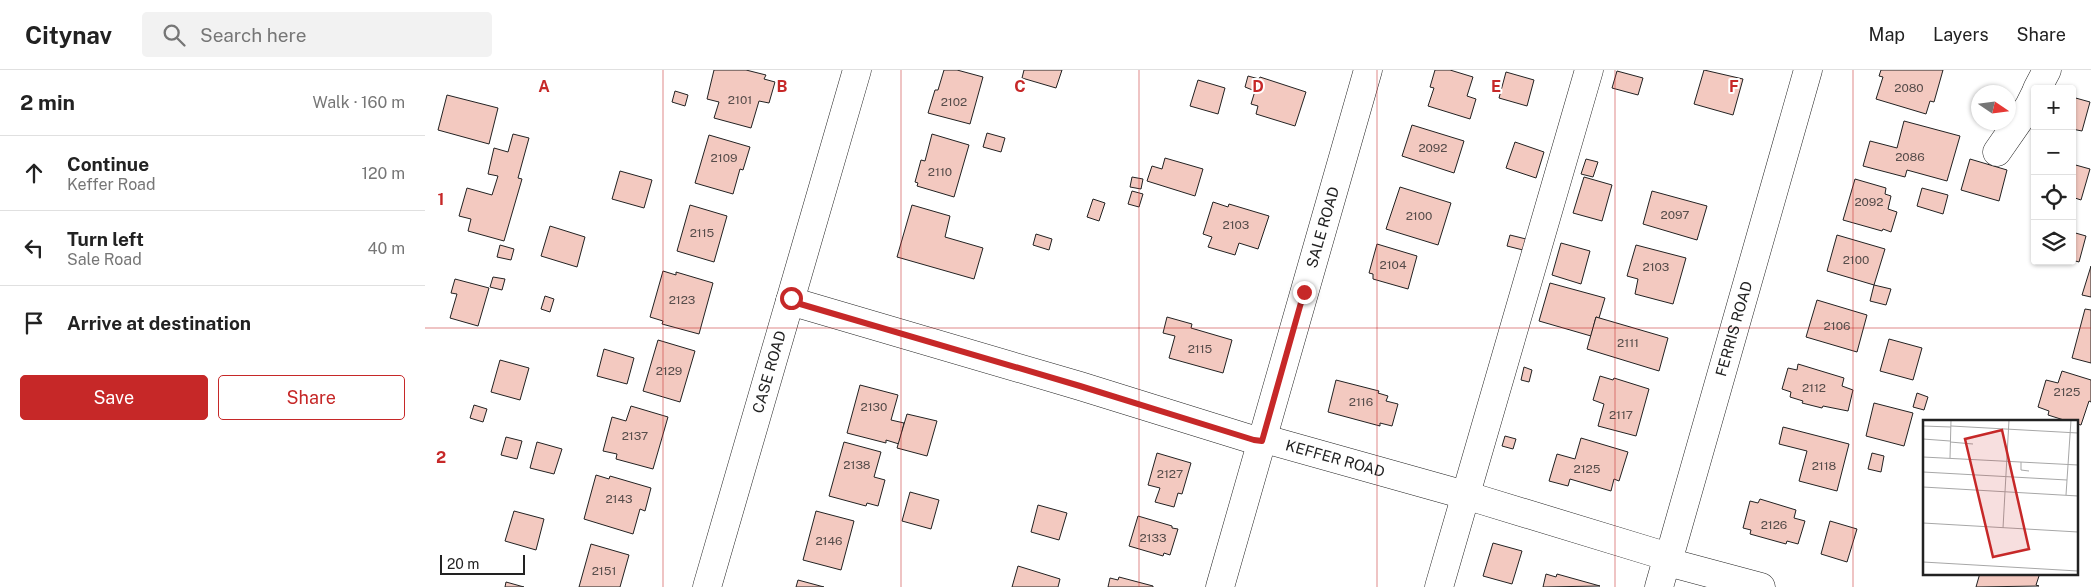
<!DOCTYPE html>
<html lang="en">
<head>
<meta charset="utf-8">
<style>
	body { margin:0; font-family:"Public Sans",sans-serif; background:#f2f2f2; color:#222 }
	.controls { position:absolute; right:15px; top:15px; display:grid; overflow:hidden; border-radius:5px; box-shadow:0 1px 4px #0004 }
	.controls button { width:45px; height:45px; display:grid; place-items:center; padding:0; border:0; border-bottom:1px solid #e0e0e0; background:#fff; color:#222; font:25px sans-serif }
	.compass { position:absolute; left:1546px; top:15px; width:45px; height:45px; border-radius:50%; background:#fff; box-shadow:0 1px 4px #0004; rotate:103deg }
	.scale { position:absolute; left:15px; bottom:12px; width:85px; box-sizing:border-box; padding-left:5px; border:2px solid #222; border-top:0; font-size:14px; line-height:18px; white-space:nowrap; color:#222; -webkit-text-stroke:4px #fff; paint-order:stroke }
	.stop { position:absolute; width:15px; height:15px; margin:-11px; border:4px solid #c62828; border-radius:50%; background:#fff }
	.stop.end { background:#c62828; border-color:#fff; box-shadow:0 1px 5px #0008 }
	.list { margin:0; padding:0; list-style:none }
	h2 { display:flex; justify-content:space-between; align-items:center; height:65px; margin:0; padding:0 20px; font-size:21px }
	h2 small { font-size:16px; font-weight:400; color:#767676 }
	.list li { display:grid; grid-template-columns:32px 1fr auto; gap:15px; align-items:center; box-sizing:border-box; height:75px; padding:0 20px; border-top:1px solid #e0e0e0 }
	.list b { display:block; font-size:19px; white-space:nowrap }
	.list p { margin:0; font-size:16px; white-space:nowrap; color:#767676 }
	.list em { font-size:16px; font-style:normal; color:#767676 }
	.actions { display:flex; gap:10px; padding:15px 20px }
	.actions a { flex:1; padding:11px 0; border:1px solid #c62828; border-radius:5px; text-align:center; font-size:18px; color:#c62828 }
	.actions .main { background:#c62828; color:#fff }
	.icon { flex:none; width:28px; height:28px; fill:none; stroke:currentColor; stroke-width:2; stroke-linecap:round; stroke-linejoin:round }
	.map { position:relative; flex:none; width:1666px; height:517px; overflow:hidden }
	header { display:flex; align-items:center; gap:30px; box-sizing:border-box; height:70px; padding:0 25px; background:#fff; border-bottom:1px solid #e0e0e0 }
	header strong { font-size:24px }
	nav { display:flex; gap:28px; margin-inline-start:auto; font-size:18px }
	.search { width:350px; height:45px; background:#f2f2f2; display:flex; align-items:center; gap:12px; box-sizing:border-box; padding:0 18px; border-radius:5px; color:#767676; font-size:19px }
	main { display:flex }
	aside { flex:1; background:#fff }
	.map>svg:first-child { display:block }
	.building { fill:#f3c9c0; stroke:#222 }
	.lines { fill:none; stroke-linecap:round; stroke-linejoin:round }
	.minor-casing { stroke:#222; stroke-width:29 }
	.major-casing { stroke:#222; stroke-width:29 }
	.minor { stroke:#fff; stroke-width:28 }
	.major { stroke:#fff; stroke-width:28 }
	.route { stroke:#c62828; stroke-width:6 }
	.grid { fill:none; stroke:#c62828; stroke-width:1; stroke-opacity:0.55 }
	.labels { text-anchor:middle; stroke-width:4; stroke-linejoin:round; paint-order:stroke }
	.number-label { font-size:12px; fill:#564c4a }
	.street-label { font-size:15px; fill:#222; stroke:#fff }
	.inset-road { fill:none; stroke:#a7a7a7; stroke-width:1 }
	.view { fill:#c62828; fill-opacity:0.15; stroke:#c62828; stroke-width:2.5 }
	.inset-edge { fill:none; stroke:#222; stroke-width:2.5 }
	.grid-label { font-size:16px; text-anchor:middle; font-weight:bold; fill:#c62828; stroke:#fff; stroke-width:4; stroke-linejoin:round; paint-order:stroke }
</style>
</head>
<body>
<header>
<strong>Citynav</strong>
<div class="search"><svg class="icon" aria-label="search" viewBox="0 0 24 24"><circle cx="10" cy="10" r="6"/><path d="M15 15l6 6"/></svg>Search here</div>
<nav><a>Map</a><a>Layers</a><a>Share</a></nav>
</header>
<main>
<aside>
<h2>2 min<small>Walk · 160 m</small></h2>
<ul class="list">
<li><svg class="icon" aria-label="ahead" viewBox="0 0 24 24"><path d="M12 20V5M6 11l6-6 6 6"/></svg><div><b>Continue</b><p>Keffer Road</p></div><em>120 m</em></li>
<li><svg class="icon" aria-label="left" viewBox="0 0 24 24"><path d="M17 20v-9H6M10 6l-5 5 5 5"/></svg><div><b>Turn left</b><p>Sale Road</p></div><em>40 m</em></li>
<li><svg class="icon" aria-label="arrive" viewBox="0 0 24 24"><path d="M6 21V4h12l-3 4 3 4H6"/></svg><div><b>Arrive at destination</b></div></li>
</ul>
<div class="actions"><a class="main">Save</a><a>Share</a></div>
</aside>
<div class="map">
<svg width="1666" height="517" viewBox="0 0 1666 517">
	<rect width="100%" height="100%" fill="#fff"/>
	<!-- building -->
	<g class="building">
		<polygon points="289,0 321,0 341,5 339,9 350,12 344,33 334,31 326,58 289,48 294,32 282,29"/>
		<polygon points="519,0 532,0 558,7 545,54 503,43 510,20 513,20"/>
		<polygon points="599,0 637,0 631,18 597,8"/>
		<polygon points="1010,0 1025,0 1048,7 1042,26 1051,29 1045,49 1003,36 1009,18 1005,17"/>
		<polygon points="1279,0 1318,9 1308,45 1269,34"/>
		<polygon points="1456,0 1518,0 1509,32 1505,31 1501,44 1451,29 1458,7 1454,6"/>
		<polygon points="1192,1 1218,8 1213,25 1187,18"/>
		<polygon points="1081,2 1109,10 1102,36 1074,28"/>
		<polygon points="823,6 834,9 835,7 881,22 870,56 831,44 833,36 826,34 830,21 820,17"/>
		<polygon points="773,10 800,18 793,44 765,36"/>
		<polygon points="250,21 263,25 260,36 247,32"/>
		<polygon points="22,25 73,38 64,74 13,60"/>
		<polygon points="1647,27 1665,32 1657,61 1647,59"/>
		<polygon points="1479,51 1535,66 1522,111 1482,100 1480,107 1438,96 1445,71 1472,78"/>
		<polygon points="987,55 1039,71 1029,103 977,86"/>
		<polygon points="562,63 580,68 576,82 558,77"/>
		<polygon points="88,64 104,68 93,108 97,109 79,171 43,161 46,149 34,146 42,118 67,125 73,106 63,104 69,78 83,82"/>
		<polygon points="507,64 544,75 529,127 492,116 493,113 490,112 496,90 500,91"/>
		<polygon points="284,65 325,77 318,100 315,99 308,124 270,113"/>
		<polygon points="1090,72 1119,82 1111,108 1081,98"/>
		<polygon points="740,88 778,99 770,126 722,111 727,96 737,99"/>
		<polygon points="1161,89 1173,92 1168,107 1156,104"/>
		<polygon points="1545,89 1582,100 1574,131 1536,120"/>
		<polygon points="1647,94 1665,99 1656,130 1647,127"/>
		<polygon points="195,101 227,110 219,138 187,129"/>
		<polygon points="707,107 718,109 716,119 705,117"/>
		<polygon points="1159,107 1187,115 1177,151 1148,143"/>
		<polygon points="1430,109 1461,118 1460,124 1466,126 1463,139 1472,142 1466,162 1458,159 1457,161 1418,150"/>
		<polygon points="975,117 1026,133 1013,175 961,159"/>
		<polygon points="1497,118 1523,125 1518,144 1492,136"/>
		<polygon points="707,121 718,124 714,137 703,134"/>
		<polygon points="1227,121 1282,136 1272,170 1218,154"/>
		<polygon points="668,129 680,133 674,151 662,147"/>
		<polygon points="788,132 803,137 804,134 844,146 833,179 814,173 810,185 783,177 787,167 778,164"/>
		<polygon points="265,135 302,146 289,192 252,181"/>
		<polygon points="487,135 525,146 520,167 558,178 549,209 472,187"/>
		<polygon points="125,156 160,167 152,197 116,186"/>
		<polygon points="1647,162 1661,166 1654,192 1647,190"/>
		<polygon points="611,164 627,169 624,180 608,175"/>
		<polygon points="1085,165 1101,169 1098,180 1082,176"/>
		<polygon points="1412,165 1460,179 1449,215 1402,201"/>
		<polygon points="1136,173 1165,181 1156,214 1127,205"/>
		<polygon points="952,174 992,186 983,219 948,209 948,204 944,203"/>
		<polygon points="75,175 89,179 86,190 72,187"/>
		<polygon points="1211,175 1261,188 1248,234 1210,224 1213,209 1202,206"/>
		<polygon points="1666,196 1666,227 1657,225"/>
		<polygon points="238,201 251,205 251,202 288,213 274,264 237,254 238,251 225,247"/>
		<polygon points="68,207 80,209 77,220 65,217"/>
		<polygon points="30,209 64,218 53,256 25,248 32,224 26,223"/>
		<polygon points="1125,213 1180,228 1174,248 1171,247 1166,266 1114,251"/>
		<polygon points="1449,215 1466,219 1461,235 1445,231"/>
		<polygon points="120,226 129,229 125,242 116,239"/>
		<polygon points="1392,230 1442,245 1432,282 1381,267"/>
		<polygon points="1660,239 1666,240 1666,293 1647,288"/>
		<polygon points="742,247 767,254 766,258 807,270 798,303 744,288 750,266 738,263"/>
		<polygon points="1171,247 1243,268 1234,301 1162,279"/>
		<polygon points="1464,269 1497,278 1488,310 1455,301"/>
		<polygon points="233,270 270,281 255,332 218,321"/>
		<polygon points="179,279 209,288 202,314 172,306"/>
		<polygon points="75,290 104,298 95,330 66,322"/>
		<polygon points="1373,294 1419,308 1417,316 1428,320 1423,341 1398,336 1397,338 1377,333 1378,331 1365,327 1366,322 1357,319 1363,298 1372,300"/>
		<polygon points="1099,297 1107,300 1104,312 1096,310"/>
		<polygon points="1637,301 1666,310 1666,332 1664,331 1656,355 1652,354 1652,351 1642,351 1623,345 1624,341 1613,337 1621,310 1633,313"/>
		<polygon points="1175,306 1188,310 1189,308 1224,319 1211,366 1173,356 1179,334 1168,330"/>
		<polygon points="911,310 954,321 953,323 963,326 961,331 973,334 967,356 955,353 955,356 903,342"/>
		<polygon points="435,315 473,325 466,350 479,353 474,374 461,370 461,373 422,363"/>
		<polygon points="1492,323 1503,327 1499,340 1488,337"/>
		<polygon points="1449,333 1488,343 1479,376 1441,366"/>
		<polygon points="49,335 62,339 58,352 45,348"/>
		<polygon points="206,336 243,347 228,399 191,389 192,384 178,381 187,347 201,351"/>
		<polygon points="482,344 512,351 502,386 472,378"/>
		<polygon points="1358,357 1424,374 1412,421 1374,411 1382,381 1354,374"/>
		<polygon points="1080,366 1091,369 1088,379 1077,376"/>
		<polygon points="81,367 97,371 92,389 76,385"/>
		<polygon points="1156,368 1203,382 1194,411 1189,409 1186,421 1145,409 1143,416 1124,411 1132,384 1150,389"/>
		<polygon points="112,372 137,379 129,404 105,398"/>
		<polygon points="419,372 456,382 449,407 460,410 453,436 442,433 441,436 404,426"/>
		<polygon points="732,383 766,393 757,424 753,423 749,437 730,432 735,418 723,415"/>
		<polygon points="1447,383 1459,386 1456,402 1443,399"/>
		<polygon points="171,405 184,409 185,406 226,418 220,441 215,439 208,464 159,449"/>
		<polygon points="485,422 514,430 506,459 477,451"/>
		<polygon points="1335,429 1371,440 1369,448 1380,451 1373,474 1362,471 1361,474 1325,464 1326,460 1318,458 1325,431 1333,433"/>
		<polygon points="613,435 642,443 634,470 606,462"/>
		<polygon points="89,441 119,449 111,480 80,471"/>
		<polygon points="391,441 429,451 416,500 378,490"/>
		<polygon points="713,446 747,456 747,458 753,459 745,485 739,483 738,486 704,476"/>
		<polygon points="1405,451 1432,459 1422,492 1396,484"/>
		<polygon points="1068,473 1097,481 1087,514 1058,506"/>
		<polygon points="166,474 204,485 195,517 154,517"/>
		<polygon points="593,496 635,509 633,517 587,517"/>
		<polygon points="1555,503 1615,503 1611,515 1614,516 1551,517"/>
		<polygon points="1121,504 1131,507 1132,504 1175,516 1118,517"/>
		<polygon points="694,507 728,516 728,517 683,517 685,508 693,510"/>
		<polygon points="373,510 399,517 371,517"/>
		<polygon points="81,512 99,517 80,517"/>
	</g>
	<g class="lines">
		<!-- minor casing -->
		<g class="minor-casing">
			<g id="minor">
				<polyline points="1612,19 1622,0"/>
				<polyline points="1572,82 1604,36 1610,24"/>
				<path id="s1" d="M365 231 655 316 829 370 847 371 1040 425 1234 484 1250 494 1336 517"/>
				<path id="s2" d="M282 517 432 0"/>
				<path id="s3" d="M795 517 943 0"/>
				<polyline points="1014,517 1164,0"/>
			</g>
		</g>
		<!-- major casing -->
		<g class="major-casing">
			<g id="major">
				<path id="s4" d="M1234 517 1242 489 1246 481 1383 0"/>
			</g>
		</g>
		<!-- minor -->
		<use href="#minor" class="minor"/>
		<!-- major -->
		<use href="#major" class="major"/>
	</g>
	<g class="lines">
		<!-- route -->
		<polyline class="route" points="366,228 365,231 655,316 829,370 837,371 879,222"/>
	</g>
	<!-- grid -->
	<path class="grid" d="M238 0V517M476 0V517M714 0V517M952 0V517M1190 0V517M1428 0V517M0 258H1666"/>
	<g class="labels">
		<!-- number labels -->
		<g class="number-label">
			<text x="1484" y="22">2080</text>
			<text x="315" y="34">2101</text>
			<text x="529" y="36">2102</text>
			<text x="1008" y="82">2092</text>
			<text x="1485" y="91">2086</text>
			<text x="299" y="92">2109</text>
			<text x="515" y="106">2110</text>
			<text x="1444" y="136">2092</text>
			<text x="1250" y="149">2097</text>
			<text x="994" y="150">2100</text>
			<text x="811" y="159">2103</text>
			<text x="277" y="167">2115</text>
			<text x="1431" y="194">2100</text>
			<text x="968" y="199">2104</text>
			<text x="1231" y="201">2103</text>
			<text x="257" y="234">2123</text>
			<text x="1412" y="260">2106</text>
			<text x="1203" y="277">2111</text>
			<text x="775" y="283">2115</text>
			<text x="244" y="305">2129</text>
			<text x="1389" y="322">2112</text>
			<text x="1642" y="326">2125</text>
			<text x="936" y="336">2116</text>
			<text x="449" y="341">2130</text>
			<text x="1196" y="349">2117</text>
			<text x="210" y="370">2137</text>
			<text x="432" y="399">2138</text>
			<text x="1399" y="400">2118</text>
			<text x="1162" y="403">2125</text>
			<text x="745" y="408">2127</text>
			<text x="194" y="433">2143</text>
			<text x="1349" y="459">2126</text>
			<text x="728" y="472">2133</text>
			<text x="404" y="475">2146</text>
			<text x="179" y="505">2151</text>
		</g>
		<!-- street labels -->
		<g class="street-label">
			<text dy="5" stroke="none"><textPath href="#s3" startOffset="374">SALE ROAD</textPath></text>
			<text dy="5" stroke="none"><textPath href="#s4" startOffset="269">FERRIS ROAD</textPath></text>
			<text dy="5" stroke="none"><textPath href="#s2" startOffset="224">CASE ROAD</textPath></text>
			<text dy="5" stroke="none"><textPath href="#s1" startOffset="568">KEFFER ROAD</textPath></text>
		</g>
	</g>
	<!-- overview -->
	<g transform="translate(1498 350)">
		<rect width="155" height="155" fill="#fff"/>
		<path class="inset-road" d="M0 6 28 7M28 6 155 13M0 19 27 21M27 22 50 24M0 37 155 45M27 38 28 0M98 42V50L106 51M0 52 144 60M0 67 155 76M143 75 148 0M0 103 155 112M80 108 86 0M0 142 155 151"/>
		<path class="view" d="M79 10 106 129 70 137 42 19Z"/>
		<rect width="155" height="155" class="inset-edge"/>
	</g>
	<g class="grid-label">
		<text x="119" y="22">A</text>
		<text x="357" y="22">B</text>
		<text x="595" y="22">C</text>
		<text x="833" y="22">D</text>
		<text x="1071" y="22">E</text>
		<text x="1309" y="22">F</text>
		<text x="16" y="135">1</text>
		<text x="16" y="393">2</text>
	</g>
</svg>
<div class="controls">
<button>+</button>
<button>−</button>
<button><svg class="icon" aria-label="locate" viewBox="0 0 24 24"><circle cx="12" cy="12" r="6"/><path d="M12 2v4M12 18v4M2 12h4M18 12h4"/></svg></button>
<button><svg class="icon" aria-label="layers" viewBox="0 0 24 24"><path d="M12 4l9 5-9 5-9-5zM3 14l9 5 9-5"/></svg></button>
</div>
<svg class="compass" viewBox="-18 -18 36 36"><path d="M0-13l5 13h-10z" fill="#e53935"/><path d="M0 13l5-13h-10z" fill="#767676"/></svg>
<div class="scale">20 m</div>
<div class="stop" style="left:366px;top:228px"></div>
<div class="stop end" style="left:879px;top:222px"></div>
</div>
</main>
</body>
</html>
